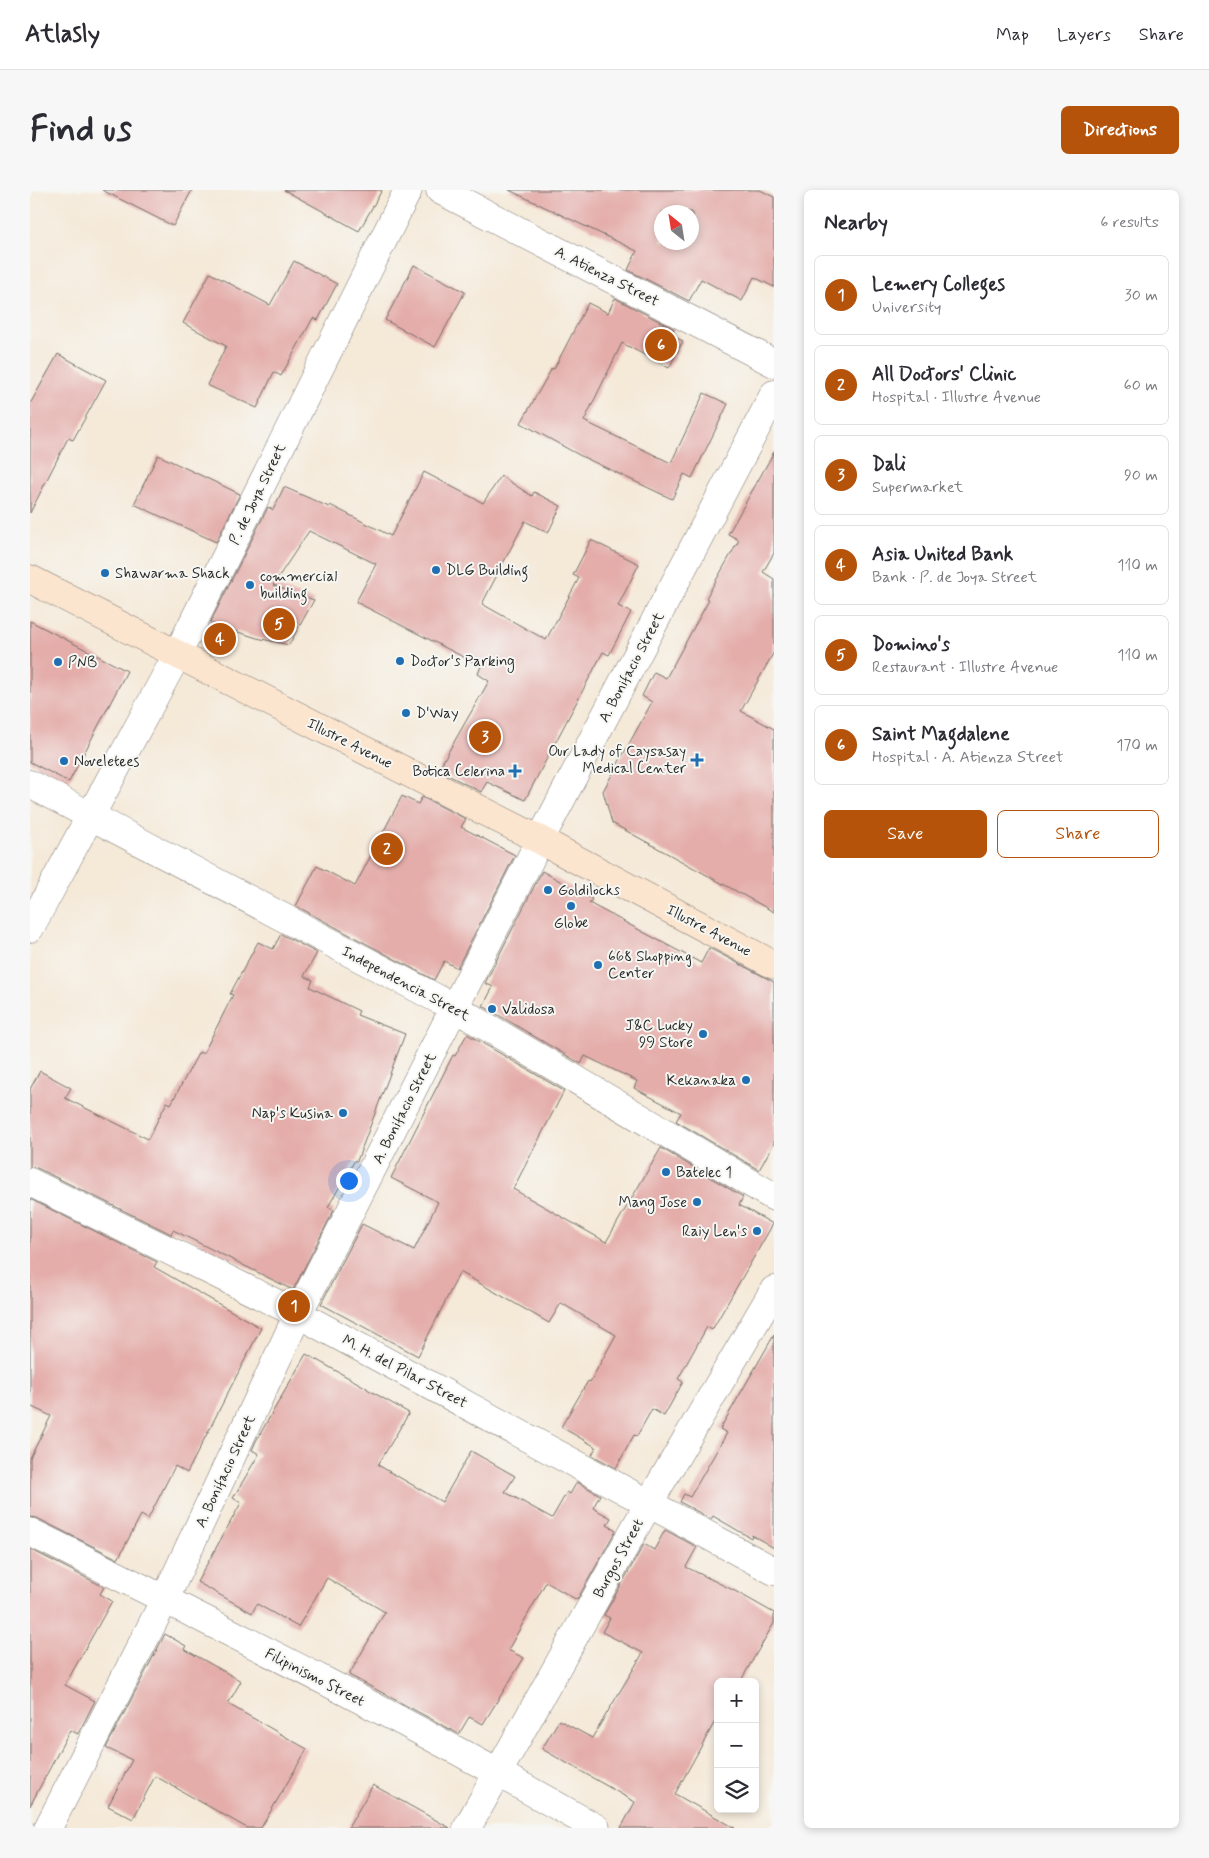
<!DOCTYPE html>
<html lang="en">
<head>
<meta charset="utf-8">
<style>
	body { margin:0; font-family:Mynerve,sans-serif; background:#f7f7f7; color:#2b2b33 }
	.controls { position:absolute; right:15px; bottom:15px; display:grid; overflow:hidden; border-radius:8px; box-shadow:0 2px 8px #0003 }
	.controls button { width:45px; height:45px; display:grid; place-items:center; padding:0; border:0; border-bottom:1px solid #e1e1e2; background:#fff; color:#2b2b33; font:25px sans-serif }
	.compass { position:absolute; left:624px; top:15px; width:45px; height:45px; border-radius:50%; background:#fff; box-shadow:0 2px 8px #0003; rotate:330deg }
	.you { position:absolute; left:318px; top:990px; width:18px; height:18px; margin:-12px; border:4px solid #fff; border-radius:50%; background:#1a73e8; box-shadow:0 0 0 8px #1a73e833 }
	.badge { display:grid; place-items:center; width:32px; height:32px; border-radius:50%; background:#b45309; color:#fff; font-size:16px; font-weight:700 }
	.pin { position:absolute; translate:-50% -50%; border:2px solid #fff; box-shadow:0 1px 5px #0006 }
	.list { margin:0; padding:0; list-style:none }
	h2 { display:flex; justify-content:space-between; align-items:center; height:65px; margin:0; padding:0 20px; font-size:21px }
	h2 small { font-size:16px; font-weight:400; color:#7c7c81 }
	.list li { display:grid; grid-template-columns:32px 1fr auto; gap:15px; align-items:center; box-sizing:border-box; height:80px; margin:0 10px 10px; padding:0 10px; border:1px solid #e1e1e2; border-radius:8px }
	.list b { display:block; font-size:19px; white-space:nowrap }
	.list p { margin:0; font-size:16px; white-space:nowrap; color:#7c7c81 }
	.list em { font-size:16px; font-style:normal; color:#7c7c81 }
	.actions { display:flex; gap:10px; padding:15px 20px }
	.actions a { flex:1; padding:11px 0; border:1px solid #b45309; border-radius:8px; text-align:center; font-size:18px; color:#b45309 }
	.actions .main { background:#b45309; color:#fff }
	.icon { flex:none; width:28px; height:28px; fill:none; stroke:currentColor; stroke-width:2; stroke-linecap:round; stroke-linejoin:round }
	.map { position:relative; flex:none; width:744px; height:1638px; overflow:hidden; border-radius:8px }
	header { display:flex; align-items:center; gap:30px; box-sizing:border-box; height:70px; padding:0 25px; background:#fff; border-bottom:1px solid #e1e1e2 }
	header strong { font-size:24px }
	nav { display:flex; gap:28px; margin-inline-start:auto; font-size:18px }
	.intro { display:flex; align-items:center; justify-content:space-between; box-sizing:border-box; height:120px; padding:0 30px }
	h1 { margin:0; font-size:35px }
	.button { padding:12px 22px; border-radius:8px; background:#b45309; color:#fff; font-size:18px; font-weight:700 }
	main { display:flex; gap:30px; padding:0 30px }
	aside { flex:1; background:#fff; border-radius:8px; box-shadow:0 2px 8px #0003 }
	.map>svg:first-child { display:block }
	.building { fill:#e4adaa; fill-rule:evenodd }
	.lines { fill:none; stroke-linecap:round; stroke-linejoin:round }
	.minor-casing { stroke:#726e68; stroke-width:29 }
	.secondary-casing { stroke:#726e68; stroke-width:29 }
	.minor { stroke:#fff; stroke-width:28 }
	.secondary { stroke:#fce5cf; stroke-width:28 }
	.poi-dot { fill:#1f6fb2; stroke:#f6f6f2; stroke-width:2 }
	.labels { text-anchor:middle; stroke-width:4; stroke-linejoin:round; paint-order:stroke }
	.street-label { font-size:15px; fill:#2b2b2b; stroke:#f6f6f2 }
	.poi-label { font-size:15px; fill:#2b2b2b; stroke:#f6f6f2; text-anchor:start }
</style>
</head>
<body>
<header>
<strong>Atlasly</strong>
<nav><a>Map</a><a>Layers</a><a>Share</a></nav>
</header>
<div class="intro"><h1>Find us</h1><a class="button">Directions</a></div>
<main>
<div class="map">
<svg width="744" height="1638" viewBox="0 0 744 1638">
	<rect width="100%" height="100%" fill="#f6f6f2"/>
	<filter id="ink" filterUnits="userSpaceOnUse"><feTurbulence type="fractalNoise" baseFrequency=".02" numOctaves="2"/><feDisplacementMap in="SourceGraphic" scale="10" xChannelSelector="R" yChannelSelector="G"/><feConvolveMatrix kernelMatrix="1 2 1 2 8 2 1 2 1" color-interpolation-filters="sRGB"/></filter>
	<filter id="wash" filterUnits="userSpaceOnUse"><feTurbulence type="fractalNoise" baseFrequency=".0096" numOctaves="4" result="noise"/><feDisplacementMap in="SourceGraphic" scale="20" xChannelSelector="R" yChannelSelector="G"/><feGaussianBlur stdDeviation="1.12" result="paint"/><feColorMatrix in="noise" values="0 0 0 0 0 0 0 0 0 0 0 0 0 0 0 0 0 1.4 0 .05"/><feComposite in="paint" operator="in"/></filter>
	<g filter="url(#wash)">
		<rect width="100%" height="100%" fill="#f5e9d8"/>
		<g id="blocks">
			<!-- building -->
			<g class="building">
				<polygon points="72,0 162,0 143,36"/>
				<polygon points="254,0 352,0 329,41"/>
				<path d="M479 0H730L744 7V97L724 87 712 111 671 89 659 111 598 80 607 61ZM632 22H662V52H632Z"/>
				<polygon points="264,71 307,94 288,130 283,128 251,186 244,182 227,218 177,195 196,156 153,133 180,83 240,115"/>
				<polygon points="384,75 435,102 405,157 355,130"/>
				<polygon points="585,108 644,139 641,145 653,151 639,178 592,153 554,231 641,273 674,203 698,214 662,288 654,284 642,309 549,265 491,233 522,178 524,179 558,113 578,123"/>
				<polygon points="28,164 76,190 43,250 38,248 0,323 0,214"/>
				<polygon points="744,262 744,363 733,382 744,389 744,462 711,521 744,539 744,722 582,633 573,601 622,512 612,506 624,482 636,488 679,410 676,408 709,350 698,344"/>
				<polygon points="128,265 210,304 186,352 104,314"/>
				<polygon points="394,282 453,313 471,286 502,306 504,302 531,316 518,343 495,331 452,414 516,450 549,388 543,385 561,350 609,374 588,416 601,422 579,465 573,462 495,610 457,592 451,602 408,580 459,491 448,484 451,476 326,412 346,374 279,341 243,395 284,410 259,455 227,448 180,433 238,317 243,320 254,297 299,317 300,315 361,346"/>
				<polygon points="0,431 97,481 39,592 0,572"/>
				<polygon points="372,606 388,614 392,607 436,629 431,637 485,665 427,778 414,771 404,790 266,716 287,676 325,696"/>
				<polygon points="512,681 562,709 559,713 671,773 679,758 744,792 744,953 729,980 646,931 651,923 604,898 607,891 555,866 551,874 453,816 463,797 455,793"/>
				<polygon points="251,744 287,763 274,786 283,790 280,797 329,821 327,825 375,844 327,971 325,970 298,1017 304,1020 263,1100 143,1040 141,1044 7,978 0,977 0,899 10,881 41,898 35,908 118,949 137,912 141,914 169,862 173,864 203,805 200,804 228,752 243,759"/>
				<polygon points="437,844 534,901 483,999 576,1052 631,958 713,1007 709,1015 743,1034 682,1140 677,1137 648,1189 653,1192 634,1226 622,1219 607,1246 604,1245 586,1278 562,1265 566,1257 531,1237 558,1191 560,1192 586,1145 531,1113 519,1133 430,1082 388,1166 291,1114 332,1034 384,1060 408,1012 361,988 423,865 425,866"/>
				<polygon points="0,1009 127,1072 124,1077 231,1138 157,1283 145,1276 118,1329 111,1325 88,1369 7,1328 0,1327 0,1268 21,1226 0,1216"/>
				<polygon points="744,1145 744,1358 722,1345 721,1348 683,1326 681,1329 650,1312 654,1304 660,1307 697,1243 690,1239"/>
				<polygon points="276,1164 337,1198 337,1199 379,1223 348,1275 412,1312 441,1261 485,1286 475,1302 522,1328 537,1302 540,1304 547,1292 570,1305 563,1318 581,1328 577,1335 586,1340 547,1410 516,1392 478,1460 494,1468 453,1534 439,1527 429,1544 319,1485 355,1422 297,1388 268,1437 227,1414 222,1423 167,1392 211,1313 203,1308 229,1264 222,1260 226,1251"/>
				<polygon points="635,1340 667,1357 656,1377 705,1401 744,1423 744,1433 710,1492 688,1492 688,1526 645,1604 705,1638 591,1638 605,1612 512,1559 529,1530 562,1548 613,1463 572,1442 580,1428 574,1425 614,1354 624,1360"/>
				<polygon points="0,1359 74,1397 70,1404 82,1411 35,1495 65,1511 48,1544 40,1540 0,1616"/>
				<polygon points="135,1444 156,1456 154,1459 211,1491 198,1514 277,1559 231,1638 217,1638 125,1586 103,1629 78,1616 102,1570 76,1558"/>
				<polygon points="343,1595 420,1638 318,1638"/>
			</g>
		</g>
	</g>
	<g filter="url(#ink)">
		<use href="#blocks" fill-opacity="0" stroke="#726e68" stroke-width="1"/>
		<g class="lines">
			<!-- minor casing -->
			<g class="minor-casing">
				<g id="minor">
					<polyline points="410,0 744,173"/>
					<polyline points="0,594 425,818 744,1007"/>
					<polyline points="0,738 147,465 378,0"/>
					<polyline points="0,992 268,1124 744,1381"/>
					<path d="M0 1342C190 1437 381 1532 566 1638"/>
					<polyline points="18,1638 135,1409 268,1124 510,650 744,204"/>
					<polyline points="437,1638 619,1313 744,1100"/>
				</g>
			</g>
			<!-- secondary casing -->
			<g class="secondary-casing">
				<polyline id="secondary" points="0,389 510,650 744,775"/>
			</g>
			<!-- minor -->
			<use href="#minor" class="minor"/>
			<!-- secondary -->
			<use href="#secondary" class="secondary"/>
		</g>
	</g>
	<!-- markers -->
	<g class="poi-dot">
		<circle cx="406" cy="380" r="5"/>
		<circle cx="75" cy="383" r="5"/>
		<circle cx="220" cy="395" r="5"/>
		<circle cx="370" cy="471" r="5"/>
		<circle cx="28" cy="472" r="5"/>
		<circle cx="376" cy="523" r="5"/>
		<path d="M664.5 562.5h5v5h5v5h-5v5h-5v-5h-5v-5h5z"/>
		<circle cx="34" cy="571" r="5"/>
		<path d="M482.5 573.5h5v5h5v5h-5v5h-5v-5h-5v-5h5z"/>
		<circle cx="518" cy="700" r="5"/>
		<circle cx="541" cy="716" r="5"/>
		<circle cx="568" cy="775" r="5"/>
		<circle cx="462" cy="819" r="5"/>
		<circle cx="673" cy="844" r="5"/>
		<circle cx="716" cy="890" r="5"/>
		<circle cx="313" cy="923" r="5"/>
		<circle cx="636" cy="982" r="5"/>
		<circle cx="667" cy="1012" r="5"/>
		<circle cx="727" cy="1041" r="5"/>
	</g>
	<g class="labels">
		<!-- street labels -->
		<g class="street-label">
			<text transform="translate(577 86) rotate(27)" y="5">A. Atienza Street</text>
			<text transform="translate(227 304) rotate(-64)" y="5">P. de Joya Street</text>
			<text transform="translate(601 477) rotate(-62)" y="5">A. Bonifacio Street</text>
			<text transform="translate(320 553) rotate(27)" y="5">Illustre Avenue</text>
			<text transform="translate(679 740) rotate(28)" y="5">Illustre Avenue</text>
			<text transform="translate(376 793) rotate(28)" y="5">Independencia Street</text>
			<text transform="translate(374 918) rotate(-63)" y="5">A. Bonifacio Street</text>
			<text transform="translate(375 1181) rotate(28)" y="5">M. H. del Pilar Street</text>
			<text transform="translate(195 1281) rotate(-65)" y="5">A. Bonifacio Street</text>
			<text transform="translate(588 1368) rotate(-61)" y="5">Burgos Street</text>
			<text transform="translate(285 1487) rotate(27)" y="5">Filipinismo Street</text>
		</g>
		<!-- poi labels -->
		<g class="poi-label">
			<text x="416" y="385">DLG Building</text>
			<text x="85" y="388">Shawarma Shack</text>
			<text x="230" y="391">commercial<tspan x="230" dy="17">building</tspan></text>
			<text x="380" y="476">Doctor's Parking</text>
			<text x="38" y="477">PNB</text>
			<text x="386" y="528">D'Way</text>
			<text x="656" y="566" text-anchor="end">Our Lady of Caysasay<tspan x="656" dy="17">Medical Center</tspan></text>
			<text x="44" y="576">Noveletees</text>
			<text x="475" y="586" text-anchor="end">Botica Celerina</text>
			<text x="528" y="705">Goldilocks</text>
			<text x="541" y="738" text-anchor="middle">Globe</text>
			<text x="578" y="771">668 Shopping<tspan x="578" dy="17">Center</tspan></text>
			<text x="472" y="824">Validosa</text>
			<text x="663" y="840" text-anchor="end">J&amp;C Lucky<tspan x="663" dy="17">99 Store</tspan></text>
			<text x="706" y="895" text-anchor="end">Kekanaka</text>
			<text x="303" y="928" text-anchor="end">Nap's Kusina</text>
			<text x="646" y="987">Batelec 1</text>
			<text x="657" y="1017" text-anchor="end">Mang Jose</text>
			<text x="717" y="1046" text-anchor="end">Raiy Len's</text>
		</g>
	</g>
</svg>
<div class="controls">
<button>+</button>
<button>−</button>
<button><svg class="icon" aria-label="layers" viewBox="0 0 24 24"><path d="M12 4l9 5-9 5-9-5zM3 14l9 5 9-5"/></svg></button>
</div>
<svg class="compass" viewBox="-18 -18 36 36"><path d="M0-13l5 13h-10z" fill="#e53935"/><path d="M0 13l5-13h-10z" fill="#7c7c81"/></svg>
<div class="you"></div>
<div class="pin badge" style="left:264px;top:1116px">1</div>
<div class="pin badge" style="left:357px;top:659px">2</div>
<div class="pin badge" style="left:455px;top:547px">3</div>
<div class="pin badge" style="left:190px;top:449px">4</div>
<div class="pin badge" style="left:249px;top:434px">5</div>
<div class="pin badge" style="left:631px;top:155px">6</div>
</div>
<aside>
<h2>Nearby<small>6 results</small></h2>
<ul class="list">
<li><span class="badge">1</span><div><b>Lemery Colleges</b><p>University</p></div><em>30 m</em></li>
<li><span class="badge">2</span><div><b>All Doctors' Clinic</b><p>Hospital · Illustre Avenue</p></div><em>60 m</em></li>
<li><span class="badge">3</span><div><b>Dali</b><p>Supermarket</p></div><em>90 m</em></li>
<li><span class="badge">4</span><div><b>Asia United Bank</b><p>Bank · P. de Joya Street</p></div><em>110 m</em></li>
<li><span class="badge">5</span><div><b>Domino's</b><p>Restaurant · Illustre Avenue</p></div><em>110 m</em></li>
<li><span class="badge">6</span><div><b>Saint Magdalene</b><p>Hospital · A. Atienza Street</p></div><em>170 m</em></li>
</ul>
<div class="actions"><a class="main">Save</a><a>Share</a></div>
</aside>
</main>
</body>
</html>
